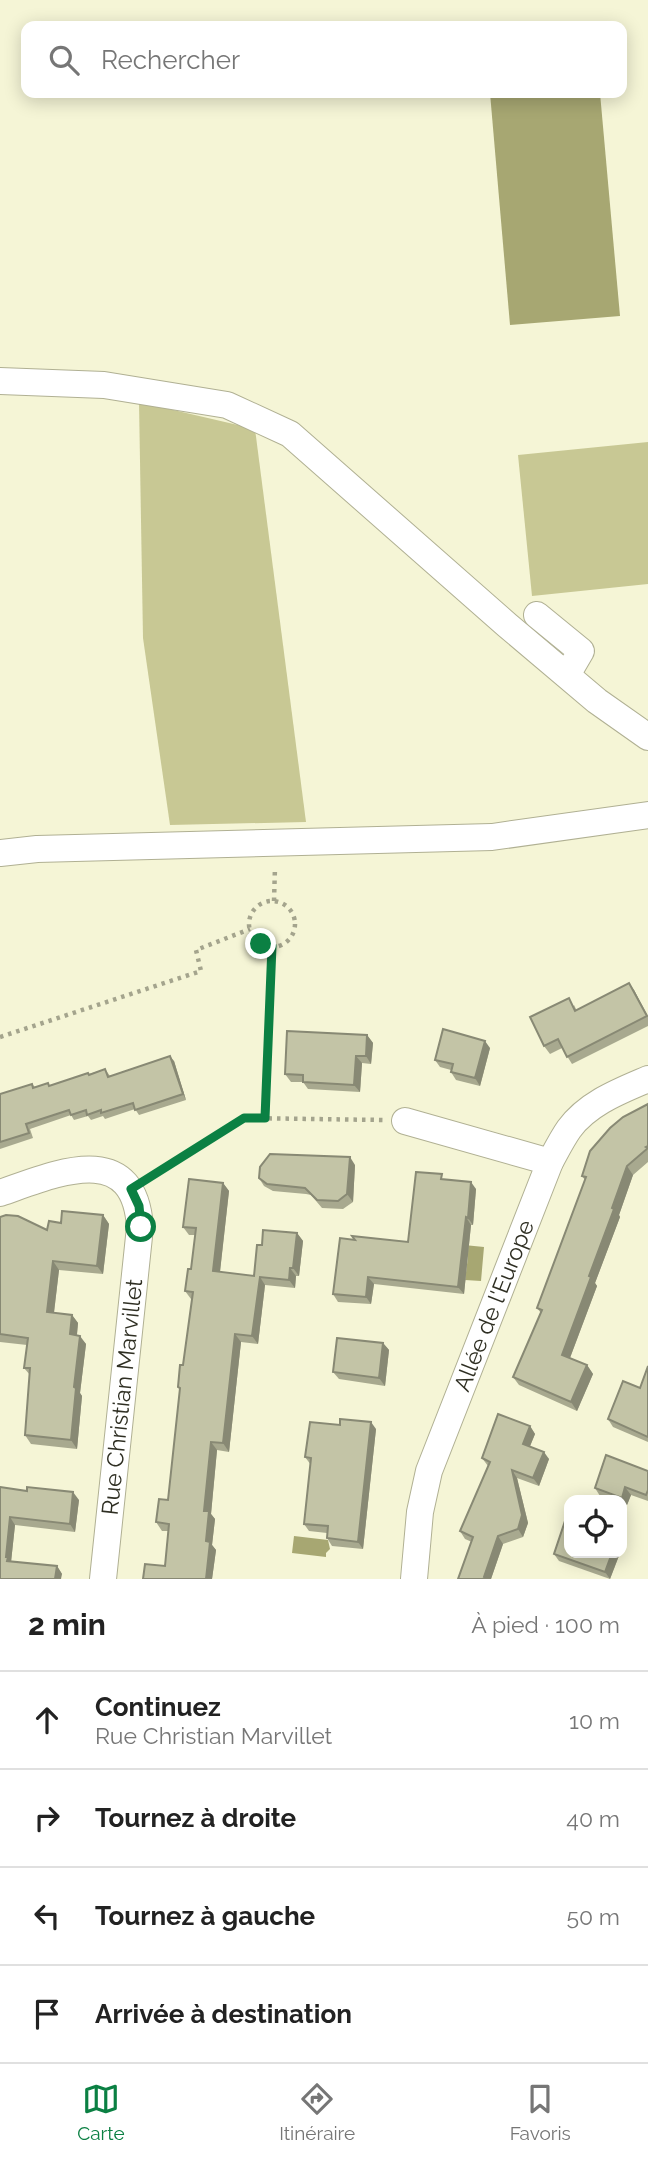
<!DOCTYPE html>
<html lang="fr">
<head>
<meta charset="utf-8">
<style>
	body { margin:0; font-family:Raleway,sans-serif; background:#f6f6f6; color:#222 }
	.controls { position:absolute; right:21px; bottom:21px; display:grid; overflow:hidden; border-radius:14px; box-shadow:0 4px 18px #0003 }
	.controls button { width:63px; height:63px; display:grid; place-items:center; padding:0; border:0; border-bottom:2px solid #e0e0e0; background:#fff; color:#222; font:35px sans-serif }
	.stop { position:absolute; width:21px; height:21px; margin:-16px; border:5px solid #0b8043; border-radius:50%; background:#fff }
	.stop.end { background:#0b8043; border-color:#fff; box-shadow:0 2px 7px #0008 }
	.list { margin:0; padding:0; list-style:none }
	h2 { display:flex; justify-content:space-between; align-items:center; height:91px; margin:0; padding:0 28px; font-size:30px }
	h2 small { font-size:23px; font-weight:400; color:#767676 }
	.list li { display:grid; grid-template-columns:46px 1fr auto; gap:21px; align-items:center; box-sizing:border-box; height:98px; padding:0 28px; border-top:2px solid #e0e0e0 }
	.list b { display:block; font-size:26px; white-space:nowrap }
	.list p { margin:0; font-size:23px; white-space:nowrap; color:#767676 }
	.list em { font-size:23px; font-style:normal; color:#767676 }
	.icon { flex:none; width:38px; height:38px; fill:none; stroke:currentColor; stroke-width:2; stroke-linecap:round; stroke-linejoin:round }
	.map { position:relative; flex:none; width:648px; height:1579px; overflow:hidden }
	.search { position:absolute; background:#fff; box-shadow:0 4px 18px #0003; left:21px; right:21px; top:21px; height:77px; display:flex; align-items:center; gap:18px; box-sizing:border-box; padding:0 24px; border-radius:14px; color:#767676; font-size:26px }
	.sheet { height:483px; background:#fff }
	nav { display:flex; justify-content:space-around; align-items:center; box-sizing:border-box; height:98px; border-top:2px solid #e0e0e0; background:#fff; font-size:19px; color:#767676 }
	nav a { display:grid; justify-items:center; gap:4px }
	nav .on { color:#0b8043 }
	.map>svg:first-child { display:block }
	.green { fill:#c8c894 }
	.water { fill:#a7a772 }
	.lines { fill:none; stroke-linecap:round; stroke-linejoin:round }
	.minor-casing { stroke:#b0b093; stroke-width:28 }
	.path { stroke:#a4a48d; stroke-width:4.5; stroke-dasharray:3.5 5; stroke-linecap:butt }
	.minor { stroke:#fff; stroke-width:26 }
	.wall { fill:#a8a98f }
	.shaded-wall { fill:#888974 }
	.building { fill:#c3c4a6; stroke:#888974; stroke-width:2 }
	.route { stroke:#0b8043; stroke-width:9 }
	.labels { text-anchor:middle; stroke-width:6; stroke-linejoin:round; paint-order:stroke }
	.street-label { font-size:23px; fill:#2f2f23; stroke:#fff }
</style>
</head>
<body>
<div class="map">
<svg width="648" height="1579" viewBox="0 0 648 1579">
	<rect width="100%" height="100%" fill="#f5f5d6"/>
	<!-- green -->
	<g class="green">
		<polygon points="139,402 255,429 306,822 170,825 143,638"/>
		<polygon points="648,442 648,584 532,596 518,455"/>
	</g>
	<!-- water -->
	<g class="water">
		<polygon points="490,93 600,93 620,316 510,325"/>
		<polygon points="464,1245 484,1247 481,1281 465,1280 468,1257"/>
		<polygon points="294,1536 328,1540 330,1549 326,1553 326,1557 292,1553"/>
	</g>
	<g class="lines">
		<!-- minor casing -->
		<g class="minor-casing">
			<g id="minor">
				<polyline points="0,381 104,385 227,405 290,434 507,625 597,701 648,737"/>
				<polyline points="537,615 581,651 567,675"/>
				<polyline points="0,853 37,849 492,837 648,815"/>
				<polyline points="405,1121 550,1162"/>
				<path d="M0 1193C53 1175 134 1137 140 1227L103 1579"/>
				<path id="s1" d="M414 1579 420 1512 429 1471 550 1162C556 1151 562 1139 569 1129 588 1103 620 1091 648 1079"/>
			</g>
		</g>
		<!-- path -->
		<g class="path">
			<polyline points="274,901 275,867"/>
			<circle cx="272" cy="924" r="23"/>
			<polyline points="0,1037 201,971 196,950 250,929"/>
			<polyline points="265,1118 272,946"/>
			<polyline points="150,1178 244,1118 383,1120"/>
		</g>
		<!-- minor -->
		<use href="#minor" class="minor"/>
	</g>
	<!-- wall -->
	<g class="wall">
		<polygon points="634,990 648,1016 648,1026 572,1064 562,1048 550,1054 544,1046 574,1005 577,1011"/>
		<polygon points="367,1035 373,1043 371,1064 362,1063 360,1092 308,1089 303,1082 291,1082 285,1074"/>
		<polygon points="490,1048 480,1086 456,1080 451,1072 451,1070 440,1067 435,1060"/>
		<polygon points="174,1061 186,1100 139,1115 135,1109 105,1119 103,1116 91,1120 88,1116 74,1120 71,1115 30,1129 33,1138 0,1149 0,1100 32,1084 35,1087 50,1086 105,1069 110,1076"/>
		<polygon points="648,1104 648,1162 633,1175 619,1215 620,1217 595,1283 597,1286 570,1358 587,1365 593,1374 577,1411 519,1385 513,1377 541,1313 537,1308 585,1180 582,1176"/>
		<polygon points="355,1165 353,1202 343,1209 322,1208 311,1195 306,1194 273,1191 264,1186 259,1178"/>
		<polygon points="445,1179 476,1189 473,1225 471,1225 464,1294 374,1284 371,1304 338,1302 333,1294 354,1240 352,1236 408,1242"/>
		<polygon points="223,1183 229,1191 220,1272 254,1276 262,1245 297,1233 303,1241 299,1276 296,1276 295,1288 265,1285 258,1344 241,1342 229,1452 217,1450 211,1514 215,1519 212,1545 216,1550 212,1579 143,1579 165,1566 168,1531 162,1531 156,1522 168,1500 180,1390 178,1387 183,1365 192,1300 191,1299 185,1291 191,1269 195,1235 189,1235 183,1227"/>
		<polygon points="103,1215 109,1224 103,1274 59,1270 54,1313 72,1315 78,1323 77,1335 86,1344 80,1393 82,1396 77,1449 31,1444 25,1435 30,1375 24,1368 27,1345 0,1342 0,1217 47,1230 61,1223"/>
		<polygon points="383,1343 389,1350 385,1386 339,1379 333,1372"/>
		<polygon points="648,1366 648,1442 613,1427 608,1419 640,1388"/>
		<polygon points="530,1426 535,1434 530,1446 549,1459 539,1486 517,1478 528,1523 523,1537 503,1544 491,1579 458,1579 472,1542 465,1539 460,1531 488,1466 482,1458"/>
		<polygon points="376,1429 363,1549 332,1546 327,1538 327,1533 309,1531 304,1524 311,1465 305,1457"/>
		<polygon points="648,1471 648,1501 631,1495 627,1505 622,1503 622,1500 613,1500 600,1496 595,1488"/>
		<polygon points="0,1487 27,1491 79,1500 75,1532 15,1525 11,1562 57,1566 62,1574 0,1579"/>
		<polygon points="569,1553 620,1553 610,1579 559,1561 554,1554"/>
	</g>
	<!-- shaded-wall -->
	<g class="shaded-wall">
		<polygon points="629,983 634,990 648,1018 647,1016"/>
		<polygon points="367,1035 373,1043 371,1064 366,1056"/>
		<polygon points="485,1041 490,1048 480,1086 475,1078"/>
		<polygon points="170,1056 174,1061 186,1100 183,1094"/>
		<polygon points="356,1056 362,1063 360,1092 354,1085"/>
		<polygon points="350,1157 355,1165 353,1202 347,1194"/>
		<polygon points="627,1166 633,1175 619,1215 620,1217 595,1283 597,1286 568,1363 562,1355"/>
		<polygon points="471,1182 476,1189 473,1225 468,1218"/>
		<polygon points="223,1183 229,1191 219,1280 213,1271"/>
		<polygon points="103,1215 109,1224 103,1274 97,1266"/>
		<polygon points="466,1217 471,1225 464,1294 458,1287"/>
		<polygon points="297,1233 303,1241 299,1276 293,1268"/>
		<polygon points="53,1261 59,1270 53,1320 47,1312"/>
		<polygon points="290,1268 296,1276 295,1288 289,1280"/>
		<polygon points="260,1277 265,1285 258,1344 252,1336"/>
		<polygon points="368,1277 374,1284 371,1304 366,1297"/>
		<polygon points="72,1315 78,1323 76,1343 70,1334"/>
		<polygon points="235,1334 241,1342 229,1452 223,1443"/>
		<polygon points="80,1336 86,1344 80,1393 82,1396 77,1449 71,1440 74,1387"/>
		<polygon points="383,1343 389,1350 385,1386 379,1378"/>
		<polygon points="587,1365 593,1374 577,1411 571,1402"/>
		<polygon points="371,1422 376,1429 363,1549 358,1542"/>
		<polygon points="530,1426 535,1434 528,1451 523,1444"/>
		<polygon points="211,1442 217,1450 211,1514 215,1519 212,1545 216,1550 212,1579 206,1579 204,1511"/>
		<polygon points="544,1452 549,1459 539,1486 533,1478"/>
		<polygon points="512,1470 517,1478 528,1523 523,1537 518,1529"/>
		<polygon points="625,1487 631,1495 627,1505 622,1498"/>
		<polygon points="73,1492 79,1500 75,1532 70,1524"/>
		<polygon points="10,1517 15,1525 11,1562 13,1569 6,1557"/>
		<polygon points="498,1536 503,1544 491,1579 485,1579 484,1577"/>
		<polygon points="612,1553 620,1553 610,1579 605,1572"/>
		<polygon points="57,1566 62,1574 61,1579 55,1579"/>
	</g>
	<!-- building -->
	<g class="building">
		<polygon points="629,983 647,1016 567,1057 558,1039 544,1046 530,1017 569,998 575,1011"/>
		<polygon points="443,1029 485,1041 475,1078 451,1072 453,1064 435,1060"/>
		<polygon points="287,1031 367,1035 366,1056 356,1056 354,1085 303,1082 303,1075 285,1074"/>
		<polygon points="170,1056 183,1094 135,1110 133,1103 101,1113 101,1110 87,1115 86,1110 71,1115 69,1110 26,1124 29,1133 0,1142 0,1094 32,1084 33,1088 48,1083 49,1086 88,1073 89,1075 105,1069 108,1077"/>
		<polygon points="648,1104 648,1146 646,1147 648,1148 627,1166 612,1208 614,1209 589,1276 591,1277 562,1355 587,1365 571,1402 513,1377 542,1310 537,1308 586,1177 582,1176 590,1151 610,1128 623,1117"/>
		<polygon points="270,1154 350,1157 347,1194 338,1201 317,1200 305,1188 267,1184 259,1178 260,1167"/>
		<polygon points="416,1172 442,1174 441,1179 471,1182 468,1218 466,1217 458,1287 368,1277 366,1297 333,1294 340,1238 355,1240 352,1236 408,1242"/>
		<polygon points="189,1179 223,1183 213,1271 254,1276 257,1245 262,1245 263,1230 297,1233 293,1268 290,1268 289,1280 260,1277 252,1336 235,1334 223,1443 211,1442 204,1511 209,1511 206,1541 210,1542 206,1579 143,1579 145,1564 165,1566 169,1524 156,1522 159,1499 168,1500 180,1388 178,1387 180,1365 183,1365 193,1292 185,1291 188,1269 191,1269 196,1228 183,1227"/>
		<polygon points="62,1211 103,1215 97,1266 53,1261 47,1312 72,1315 70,1334 80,1336 74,1387 76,1388 71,1440 25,1435 30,1368 24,1368 28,1338 0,1334 0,1217 6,1215 18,1216 47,1230 49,1221 61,1223"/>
		<polygon points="337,1338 383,1343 379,1378 333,1372"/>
		<polygon points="648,1366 648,1437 608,1419 623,1381 640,1388"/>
		<polygon points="498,1414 530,1426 523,1444 544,1452 533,1478 512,1470 522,1515 518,1529 498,1536 484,1577 489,1579 458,1579 473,1537 460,1531 490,1462 482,1458"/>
		<polygon points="340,1419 371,1422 358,1542 327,1538 328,1526 304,1524 311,1458 305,1457 310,1422 340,1425"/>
		<polygon points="606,1455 648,1471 648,1490 646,1495 625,1487 622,1498 595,1488"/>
		<polygon points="0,1487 27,1491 27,1487 73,1492 70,1524 10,1517 6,1557 8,1557 7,1561 57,1566 55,1579 0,1579"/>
		<polygon points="565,1521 569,1523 569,1553 612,1553 605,1572 554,1554"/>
	</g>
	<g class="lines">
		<!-- route -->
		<polyline class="route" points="141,1227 139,1206 131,1189 244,1118 265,1118 272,946 261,944"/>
	</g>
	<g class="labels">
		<!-- street labels -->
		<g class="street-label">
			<text dy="8" stroke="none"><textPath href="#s1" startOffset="287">Allée de l'Europe</textPath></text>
			<text transform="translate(122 1397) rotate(-84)" y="8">Rue Christian Marvillet</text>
		</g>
	</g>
</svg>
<div class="controls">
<button><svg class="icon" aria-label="locate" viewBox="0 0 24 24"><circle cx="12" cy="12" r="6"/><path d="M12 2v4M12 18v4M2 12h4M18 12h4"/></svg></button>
</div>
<div class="stop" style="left:141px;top:1227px"></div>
<div class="stop end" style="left:261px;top:944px"></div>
<div class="search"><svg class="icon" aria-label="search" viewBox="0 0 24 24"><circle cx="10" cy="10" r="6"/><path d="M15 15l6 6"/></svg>Rechercher</div>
</div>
<section class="sheet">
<h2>2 min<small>À pied · 100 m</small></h2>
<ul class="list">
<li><svg class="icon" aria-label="ahead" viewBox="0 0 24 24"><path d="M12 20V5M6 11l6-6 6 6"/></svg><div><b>Continuez</b><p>Rue Christian Marvillet</p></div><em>10 m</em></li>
<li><svg class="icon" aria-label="right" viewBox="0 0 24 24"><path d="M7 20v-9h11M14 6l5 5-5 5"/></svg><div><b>Tournez à droite</b></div><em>40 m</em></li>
<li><svg class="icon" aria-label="left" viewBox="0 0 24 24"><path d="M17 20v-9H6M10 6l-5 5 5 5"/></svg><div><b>Tournez à gauche</b></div><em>50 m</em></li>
<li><svg class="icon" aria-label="arrive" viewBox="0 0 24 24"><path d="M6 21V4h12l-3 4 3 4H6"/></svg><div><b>Arrivée à destination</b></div></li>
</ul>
</section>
<nav>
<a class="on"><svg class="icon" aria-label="map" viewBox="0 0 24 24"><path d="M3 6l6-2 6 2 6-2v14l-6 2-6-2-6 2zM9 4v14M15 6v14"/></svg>Carte</a>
<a><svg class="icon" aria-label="directions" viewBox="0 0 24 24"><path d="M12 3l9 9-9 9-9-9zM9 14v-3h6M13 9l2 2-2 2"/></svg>Itinéraire</a>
<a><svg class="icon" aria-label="saved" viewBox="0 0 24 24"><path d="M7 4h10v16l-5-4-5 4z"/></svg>Favoris</a>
</nav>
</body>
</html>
